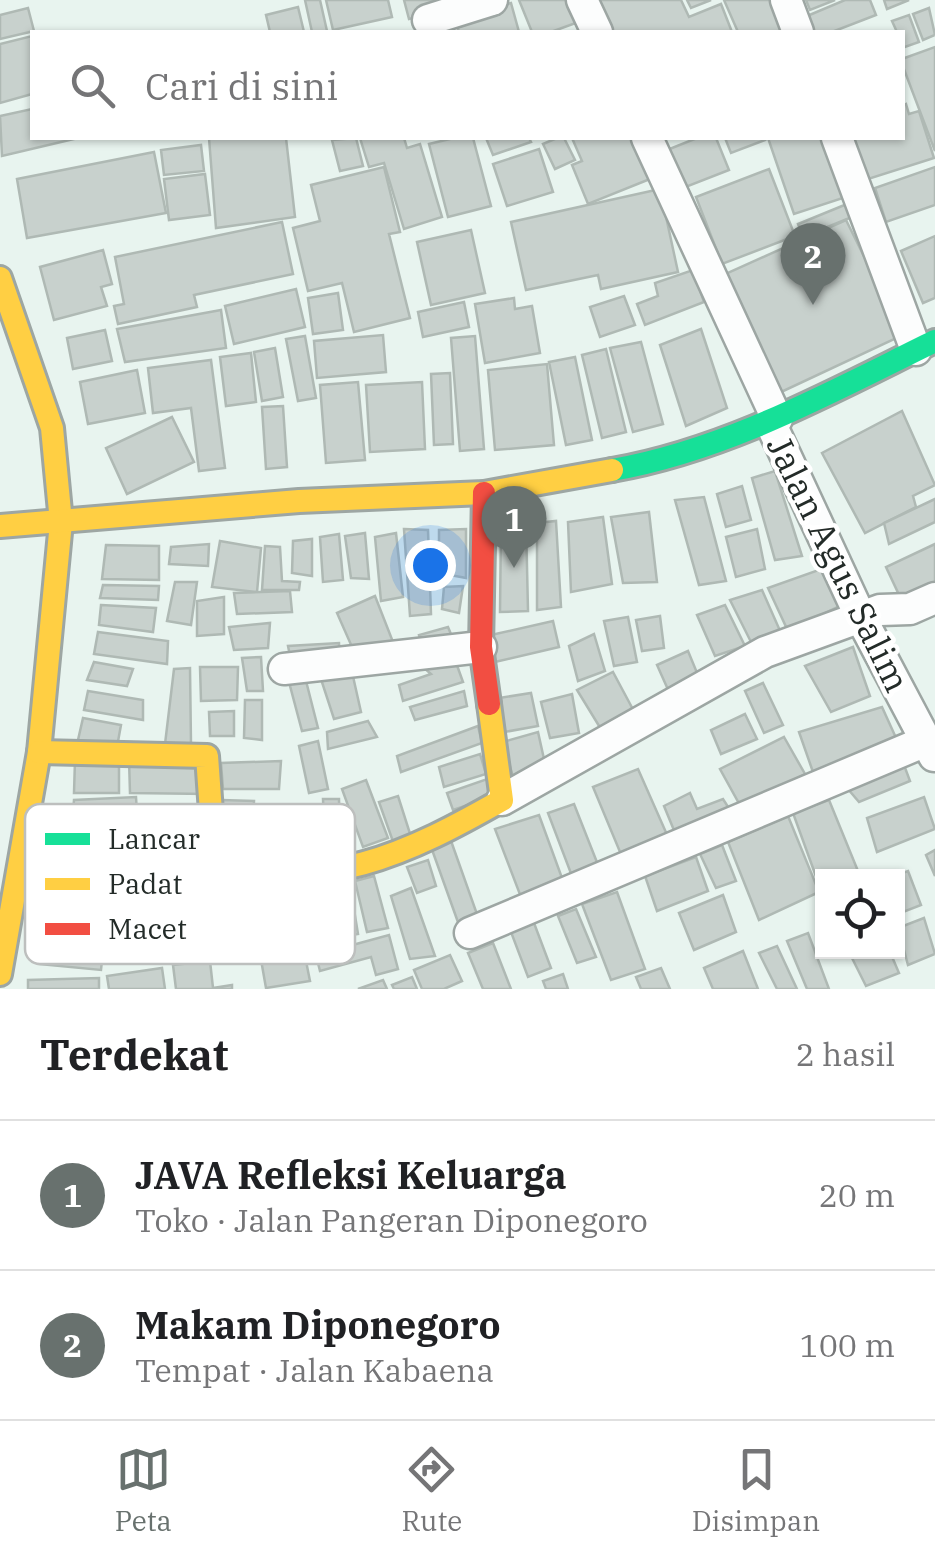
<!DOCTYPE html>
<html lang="id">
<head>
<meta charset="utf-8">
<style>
	body { margin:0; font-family:"IBM Plex Serif",serif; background:#f6f6f6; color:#202124 }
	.controls { position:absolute; right:30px; bottom:30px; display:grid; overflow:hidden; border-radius:0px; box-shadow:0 2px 8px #0004 }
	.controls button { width:90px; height:90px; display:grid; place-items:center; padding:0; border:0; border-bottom:2px solid #e0e0e0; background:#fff; color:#202124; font:50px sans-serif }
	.you { position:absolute; left:430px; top:565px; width:35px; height:35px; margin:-25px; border:8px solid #fff; border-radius:50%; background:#1a73e8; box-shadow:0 0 0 15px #1a73e833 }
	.badge { display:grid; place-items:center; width:65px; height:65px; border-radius:50%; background:#68716e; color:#fff; font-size:32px; font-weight:700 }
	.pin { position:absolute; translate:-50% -82px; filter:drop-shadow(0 2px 5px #0008) }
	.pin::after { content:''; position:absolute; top:52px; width:35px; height:30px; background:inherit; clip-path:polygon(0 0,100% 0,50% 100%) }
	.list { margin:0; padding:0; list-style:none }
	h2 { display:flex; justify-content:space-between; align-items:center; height:130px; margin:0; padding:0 40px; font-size:42px }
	h2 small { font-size:32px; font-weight:400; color:#757577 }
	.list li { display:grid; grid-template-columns:65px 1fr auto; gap:30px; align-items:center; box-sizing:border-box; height:150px; padding:0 40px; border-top:2px solid #e0e0e0 }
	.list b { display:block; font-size:38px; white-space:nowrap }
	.list p { margin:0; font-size:32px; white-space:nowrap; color:#757577 }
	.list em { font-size:32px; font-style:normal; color:#757577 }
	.icon { flex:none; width:55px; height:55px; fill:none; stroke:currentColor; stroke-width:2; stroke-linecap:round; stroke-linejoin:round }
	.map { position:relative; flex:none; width:935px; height:989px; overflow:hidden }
	.search { position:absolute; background:#fff; box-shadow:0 2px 8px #0004; left:30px; right:30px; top:30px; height:110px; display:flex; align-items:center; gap:25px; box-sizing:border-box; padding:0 35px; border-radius:0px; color:#757577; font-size:38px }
	.sheet { height:430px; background:#fff }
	nav { display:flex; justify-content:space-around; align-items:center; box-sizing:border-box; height:140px; border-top:2px solid #e0e0e0; background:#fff; font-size:28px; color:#757577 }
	nav a { display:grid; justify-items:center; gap:5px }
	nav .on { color:#68716e }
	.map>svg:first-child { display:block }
	.building { fill:#c8d1cd; stroke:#afb9b4; stroke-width:2.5 }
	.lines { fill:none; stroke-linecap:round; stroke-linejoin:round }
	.street-casing { stroke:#9da6a3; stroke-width:35 }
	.fast-casing { stroke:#9da6a3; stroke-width:28 }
	.slow-casing { stroke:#9da6a3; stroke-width:28 }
	.jam-casing { stroke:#9da6a3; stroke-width:28 }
	.street { stroke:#fcfdfd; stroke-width:30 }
	.fast { stroke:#16e098; stroke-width:22 }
	.slow { stroke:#ffcf43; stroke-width:22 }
	.jam { stroke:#f24e42; stroke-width:22 }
	.labels { text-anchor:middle; stroke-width:9; stroke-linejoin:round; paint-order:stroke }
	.street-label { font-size:35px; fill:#232b28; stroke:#fff }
	.key { fill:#fff; stroke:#bdbfbe; stroke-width:2.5 }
	.key-label { font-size:28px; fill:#232b28 }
</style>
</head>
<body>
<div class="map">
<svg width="935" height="989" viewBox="0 0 935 989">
	<rect width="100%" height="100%" fill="#e8f4ef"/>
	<!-- building -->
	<g class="building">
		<polygon points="305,0 320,0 327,31 312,32"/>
		<polygon points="326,0 388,0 392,17 333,30"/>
		<polygon points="404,0 441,0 443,10 409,19"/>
		<polygon points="519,0 576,0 584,20 551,32 532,32"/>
		<polygon points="598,0 681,0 689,17 721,4 732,32 611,32"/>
		<polygon points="687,0 711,0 691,8"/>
		<polygon points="724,0 779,0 792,32 738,32"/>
		<polygon points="806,0 835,0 810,10"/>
		<polygon points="845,0 870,0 876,15 832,32 806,32 800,19"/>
		<polygon points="884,0 909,0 887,9"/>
		<polygon points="511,3 519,32 459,32 455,19"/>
		<polygon points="298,7 304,32 270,32 266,15"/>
		<polygon points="28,8 34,31 0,39 0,15"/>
		<polygon points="929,8 935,35 923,40 913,14"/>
		<polygon points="909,15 919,42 902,48 902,32 897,32 892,21"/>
		<polygon points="32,36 32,94 0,103 0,44"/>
		<polygon points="935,47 935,151 902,64 902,59"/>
		<polygon points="906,104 909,114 919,111 934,158 865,180 852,138 902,138 902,106"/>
		<polygon points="32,109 32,138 78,138 2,156 0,116"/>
		<polygon points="209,138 286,138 295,217 216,228"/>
		<polygon points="356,138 363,166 340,171 332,140"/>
		<polygon points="360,138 404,138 407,148 420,144 442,217 404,229 384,163 369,167"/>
		<polygon points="454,138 473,138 491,206 448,217 429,144"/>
		<polygon points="486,138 529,138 531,142 493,155"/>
		<polygon points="557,138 564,138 575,160 555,169 543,144"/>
		<polygon points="572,138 634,138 650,179 588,204 572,165 582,161"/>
		<polygon points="697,138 716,138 729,170 678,190 662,152"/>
		<polygon points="725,138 764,138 765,140 731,153"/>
		<polygon points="768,138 830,138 849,196 794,214"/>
		<polygon points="201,145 204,171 164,175 161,150"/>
		<polygon points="539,149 553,192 507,206 493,164"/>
		<polygon points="154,152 166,213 27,238 17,179"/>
		<polygon points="384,167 400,232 389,234 410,318 354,332 342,283 308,291 293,228 320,221 311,185"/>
		<polygon points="935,167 935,205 886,222 875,188"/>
		<polygon points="769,169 795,236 722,264 696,197"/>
		<polygon points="205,174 210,215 169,220 164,179"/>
		<polygon points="660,189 678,272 601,289 598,275 526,290 511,222"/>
		<polygon points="847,204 852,217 803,237 798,224"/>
		<polygon points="846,220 903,335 779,393 723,275"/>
		<polygon points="282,222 293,274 194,295 197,307 118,324 114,306 124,304 115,257"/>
		<polygon points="471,230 485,293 431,305 417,242"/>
		<polygon points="935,236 935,298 923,303 901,251"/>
		<polygon points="103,250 112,284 101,287 107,306 54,320 40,267"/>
		<polygon points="693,270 704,302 645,325 637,304 658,296 655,283"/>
		<polygon points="296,289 305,327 234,344 225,306"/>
		<polygon points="338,293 343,330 313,334 308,298"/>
		<polygon points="624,296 635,325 600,337 590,307"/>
		<polygon points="514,298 515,309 532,306 540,353 485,363 475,304"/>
		<polygon points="464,302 469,327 423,337 418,312"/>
		<polygon points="221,310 226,348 125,362 117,329"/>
		<polygon points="701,329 727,408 686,426 660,345"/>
		<polygon points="105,330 112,361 73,369 67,338"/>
		<polygon points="383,335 386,372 317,378 314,341"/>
		<polygon points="305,336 316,398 298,401 286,339"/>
		<polygon points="475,336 484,449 460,451 451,338"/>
		<polygon points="641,342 663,424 633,432 610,348"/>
		<polygon points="275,348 283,397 262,401 254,352"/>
		<polygon points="606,349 626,432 602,438 582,355"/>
		<polygon points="251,353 256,402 226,406 220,357"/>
		<polygon points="575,357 592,440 566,445 549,362"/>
		<polygon points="211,360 225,468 199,471 191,408 153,413 148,368"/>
		<polygon points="547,364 554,445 495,450 488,370"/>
		<polygon points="137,370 145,413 88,424 80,382"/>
		<polygon points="450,373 453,444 434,445 431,374"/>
		<polygon points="358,382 365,460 326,463 320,385"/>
		<polygon points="422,382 425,449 370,452 366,385"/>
		<polygon points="283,406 287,467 266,469 262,407"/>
		<polygon points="902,411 935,485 913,496 916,507 865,533 822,453"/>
		<polygon points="172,417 194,462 127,494 106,448"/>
		<polygon points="775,471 802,556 775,560 752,478"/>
		<polygon points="742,486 751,520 726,527 717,494"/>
		<polygon points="704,497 726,581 699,585 675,500"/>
		<polygon points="935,499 935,522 889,544 884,523"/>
		<polygon points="649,512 657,582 623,583 611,517"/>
		<polygon points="603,517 612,584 571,592 568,522"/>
		<polygon points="556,521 561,607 537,610 537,523"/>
		<polygon points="526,522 528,611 500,612 501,524"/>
		<polygon points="404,529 428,530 431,614 410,616"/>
		<polygon points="466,529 466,578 439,573 439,530"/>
		<polygon points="757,529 765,569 736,577 726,537"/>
		<polygon points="365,533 369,579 351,578 345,536"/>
		<polygon points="396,533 403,597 381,601 375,537"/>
		<polygon points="339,534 343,580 323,582 320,537"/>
		<polygon points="312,539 312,576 292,573 293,541"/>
		<polygon points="220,541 261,548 257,592 212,587"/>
		<polygon points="209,544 208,566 169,564 171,547"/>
		<polygon points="935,544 935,584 901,599 886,567"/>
		<polygon points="106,545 159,546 159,580 102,579"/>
		<polygon points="265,546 280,547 282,581 300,582 299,590 262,590"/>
		<polygon points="827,567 840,606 788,631 768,588"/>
		<polygon points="175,582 197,582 191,625 167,621"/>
		<polygon points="103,585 159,586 158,600 100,598"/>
		<polygon points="463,586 459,613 442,609 444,587"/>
		<polygon points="762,590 781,633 752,644 730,600"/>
		<polygon points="290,591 292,612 237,614 234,593"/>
		<polygon points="375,596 393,642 356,656 337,613"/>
		<polygon points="224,597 224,634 197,636 197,601"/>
		<polygon points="101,605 156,608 153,632 99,625"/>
		<polygon points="725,605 745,646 715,656 697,615"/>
		<polygon points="660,616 664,648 642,651 636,620"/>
		<polygon points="628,617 637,662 614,666 604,621"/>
		<polygon points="553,621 559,647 495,662 491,635"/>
		<polygon points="270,623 268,648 234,650 229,627"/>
		<polygon points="448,627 455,644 424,653 419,635"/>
		<polygon points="98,632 168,641 167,664 94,654"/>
		<polygon points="594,634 605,671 578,681 569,646"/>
		<polygon points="339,643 340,661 292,666 288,646"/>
		<polygon points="853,647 870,696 831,712 805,666"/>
		<polygon points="688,651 700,680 670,694 657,665"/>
		<polygon points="261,657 263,691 247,691 242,658"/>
		<polygon points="454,657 463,682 403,701 399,685 431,674 423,667"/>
		<polygon points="94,662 133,669 127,686 87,680"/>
		<polygon points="350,663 361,712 334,719 319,673"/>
		<polygon points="200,667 238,667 237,700 201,701"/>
		<polygon points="190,668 191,744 165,744 174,669"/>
		<polygon points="613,672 637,717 604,734 577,690"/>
		<polygon points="305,677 318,728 302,731 289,682"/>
		<polygon points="763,683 783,725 764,733 745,691"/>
		<polygon points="88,691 143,700 143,720 84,710"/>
		<polygon points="464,691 467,706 415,720 410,707"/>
		<polygon points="531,693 538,726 499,733 493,699"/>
		<polygon points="572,694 579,733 550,738 541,702"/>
		<polygon points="245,700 262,700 262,740 244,738"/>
		<polygon points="882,707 897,740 813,772 799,732"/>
		<polygon points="234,711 234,736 210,736 209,712"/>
		<polygon points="745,714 757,739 721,754 711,730"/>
		<polygon points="83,718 121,725 117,747 78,740"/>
		<polygon points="368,721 377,737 328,749 327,732"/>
		<polygon points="478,726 482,743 401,772 397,756"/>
		<polygon points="538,732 546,768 513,777 503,742"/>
		<polygon points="784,737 805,774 741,807 720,769"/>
		<polygon points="318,741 328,789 309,793 299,746"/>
		<polygon points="480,754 486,774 444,787 439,767"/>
		<polygon points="901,757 910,781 859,802 842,782"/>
		<polygon points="207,758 208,794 130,793 129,759"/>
		<polygon points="75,760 119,760 119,793 74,793"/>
		<polygon points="281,761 279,789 223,789 221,763"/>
		<polygon points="638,769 672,846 625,864 593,787"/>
		<polygon points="490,778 495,796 453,810 447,793"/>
		<polygon points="366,780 388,838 363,847 342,789"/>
		<polygon points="690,793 697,809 723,799 732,813 678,840 664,806"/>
		<polygon points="398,796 413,843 396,850 379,802"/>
		<polygon points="136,797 137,813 73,812 74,800"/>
		<polygon points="924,797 935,829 877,852 867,818"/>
		<polygon points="323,799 339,799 340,845 325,846"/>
		<polygon points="221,800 254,801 252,837 220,835"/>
		<polygon points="829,800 860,876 822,876 822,893 793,813"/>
		<polygon points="574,804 602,875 575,884 548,813"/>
		<polygon points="539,815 566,889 524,905 495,829"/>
		<polygon points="788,816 819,892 759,920 728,842"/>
		<polygon points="450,838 478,917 459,925 430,844"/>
		<polygon points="722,845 736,881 716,888 700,854"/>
		<polygon points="935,850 935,876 926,855"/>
		<polygon points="696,857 708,891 657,911 645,876"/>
		<polygon points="428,860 436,886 417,893 407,867"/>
		<polygon points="908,871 921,905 898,914 898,876 894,876"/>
		<polygon points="374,876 388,928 367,932 355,881"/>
		<polygon points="349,879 358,934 326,939 316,885"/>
		<polygon points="411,888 435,956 410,959 391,896"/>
		<polygon points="617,892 645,969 611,980 582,904"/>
		<polygon points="723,895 736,932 694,950 679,913"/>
		<polygon points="576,909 596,957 577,963 558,916"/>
		<polygon points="924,918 935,954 908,965 898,928"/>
		<polygon points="534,923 551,968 528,977 511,932"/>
		<polygon points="808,933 829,989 807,989 787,941"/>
		<polygon points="41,935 104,941 101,970 38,964"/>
		<polygon points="389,935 398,969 376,975 371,957 320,971 316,955"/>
		<polygon points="493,943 511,989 483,989 468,953"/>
		<polygon points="303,946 310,981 266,988 260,954"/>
		<polygon points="777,946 797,989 777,989 759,953"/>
		<polygon points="743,951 758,989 713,989 704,968"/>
		<polygon points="849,952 890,952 899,973 866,986"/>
		<polygon points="450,955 462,981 444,989 422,989 414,970"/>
		<polygon points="210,961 213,988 232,985 232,989 176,989 173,965"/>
		<polygon points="162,968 165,989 109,989 107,976"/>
		<polygon points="661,968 670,989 641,989 636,977"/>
		<polygon points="563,974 568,989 546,989 543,981"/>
		<polygon points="412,977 417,989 394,989 392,985"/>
		<polygon points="99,978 99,989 28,989 28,980"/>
		<polygon points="383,980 387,989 358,989"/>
	</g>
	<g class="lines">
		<!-- street casing -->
		<g class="street-casing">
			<g id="street">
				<polyline points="582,0 597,32"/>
				<polyline points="786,0 798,32"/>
				<polyline points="428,20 492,0"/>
				<polyline points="647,138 777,419"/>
				<polyline points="837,138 916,350"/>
				<polyline points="770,422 861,618 934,756"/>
				<polyline points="284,669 481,647"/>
				<polyline points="502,800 765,652 880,610 910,609 935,598"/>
				<polyline points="470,933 926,741"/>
			</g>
		</g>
		<!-- fast casing -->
		<g class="fast-casing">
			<path id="fast" d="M612 470C727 450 831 392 935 341"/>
		</g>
		<!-- slow casing -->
		<g class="slow-casing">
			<g id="slow">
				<polyline points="0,278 52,428 61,522 39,752 0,974"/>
				<polyline points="0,526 299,501 484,493 612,470"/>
				<path d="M39 752 207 756 214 854C314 902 416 849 502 800L489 704"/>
			</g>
		</g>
		<!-- jam casing -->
		<g class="jam-casing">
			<polyline id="jam" points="484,493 481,647 489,704"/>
		</g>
		<!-- street -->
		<use href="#street" class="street"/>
		<!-- fast -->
		<use href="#fast" class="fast"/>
		<!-- slow -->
		<use href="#slow" class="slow"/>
		<!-- jam -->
		<use href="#jam" class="jam"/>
	</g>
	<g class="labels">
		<!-- street labels -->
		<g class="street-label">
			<text transform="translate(838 564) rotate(64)" y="12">Jalan Agus Salim</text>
		</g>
	</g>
	<!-- legend -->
	<rect x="25" y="804" width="330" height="160" rx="15" class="key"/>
	<rect x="45" y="833" width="45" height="12" fill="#16e098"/>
	<rect x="45" y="878" width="45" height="12" fill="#ffcf43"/>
	<rect x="45" y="923" width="45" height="12" fill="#f24e42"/>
	<g class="key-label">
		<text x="108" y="849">Lancar</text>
		<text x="108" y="894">Padat</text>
		<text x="108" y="939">Macet</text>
	</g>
</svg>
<div class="controls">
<button><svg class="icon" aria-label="locate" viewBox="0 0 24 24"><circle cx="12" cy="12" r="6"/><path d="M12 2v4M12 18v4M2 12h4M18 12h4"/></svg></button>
</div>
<div class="you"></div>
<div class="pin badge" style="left:514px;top:568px">1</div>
<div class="pin badge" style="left:813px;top:305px">2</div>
<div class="search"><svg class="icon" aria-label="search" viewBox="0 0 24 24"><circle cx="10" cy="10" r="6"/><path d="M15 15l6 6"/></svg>Cari di sini</div>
</div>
<section class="sheet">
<h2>Terdekat<small>2 hasil</small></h2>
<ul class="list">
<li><span class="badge">1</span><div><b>JAVA Refleksi Keluarga</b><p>Toko · Jalan Pangeran Diponegoro</p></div><em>20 m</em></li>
<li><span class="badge">2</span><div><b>Makam Diponegoro</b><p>Tempat · Jalan Kabaena</p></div><em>100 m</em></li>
</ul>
</section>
<nav>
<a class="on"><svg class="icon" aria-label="map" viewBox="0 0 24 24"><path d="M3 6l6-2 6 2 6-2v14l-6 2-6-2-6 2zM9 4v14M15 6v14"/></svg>Peta</a>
<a><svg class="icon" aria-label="directions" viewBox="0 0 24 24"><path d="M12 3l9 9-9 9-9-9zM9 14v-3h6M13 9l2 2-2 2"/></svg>Rute</a>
<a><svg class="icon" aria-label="saved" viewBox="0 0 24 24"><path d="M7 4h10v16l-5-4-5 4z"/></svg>Disimpan</a>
</nav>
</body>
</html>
